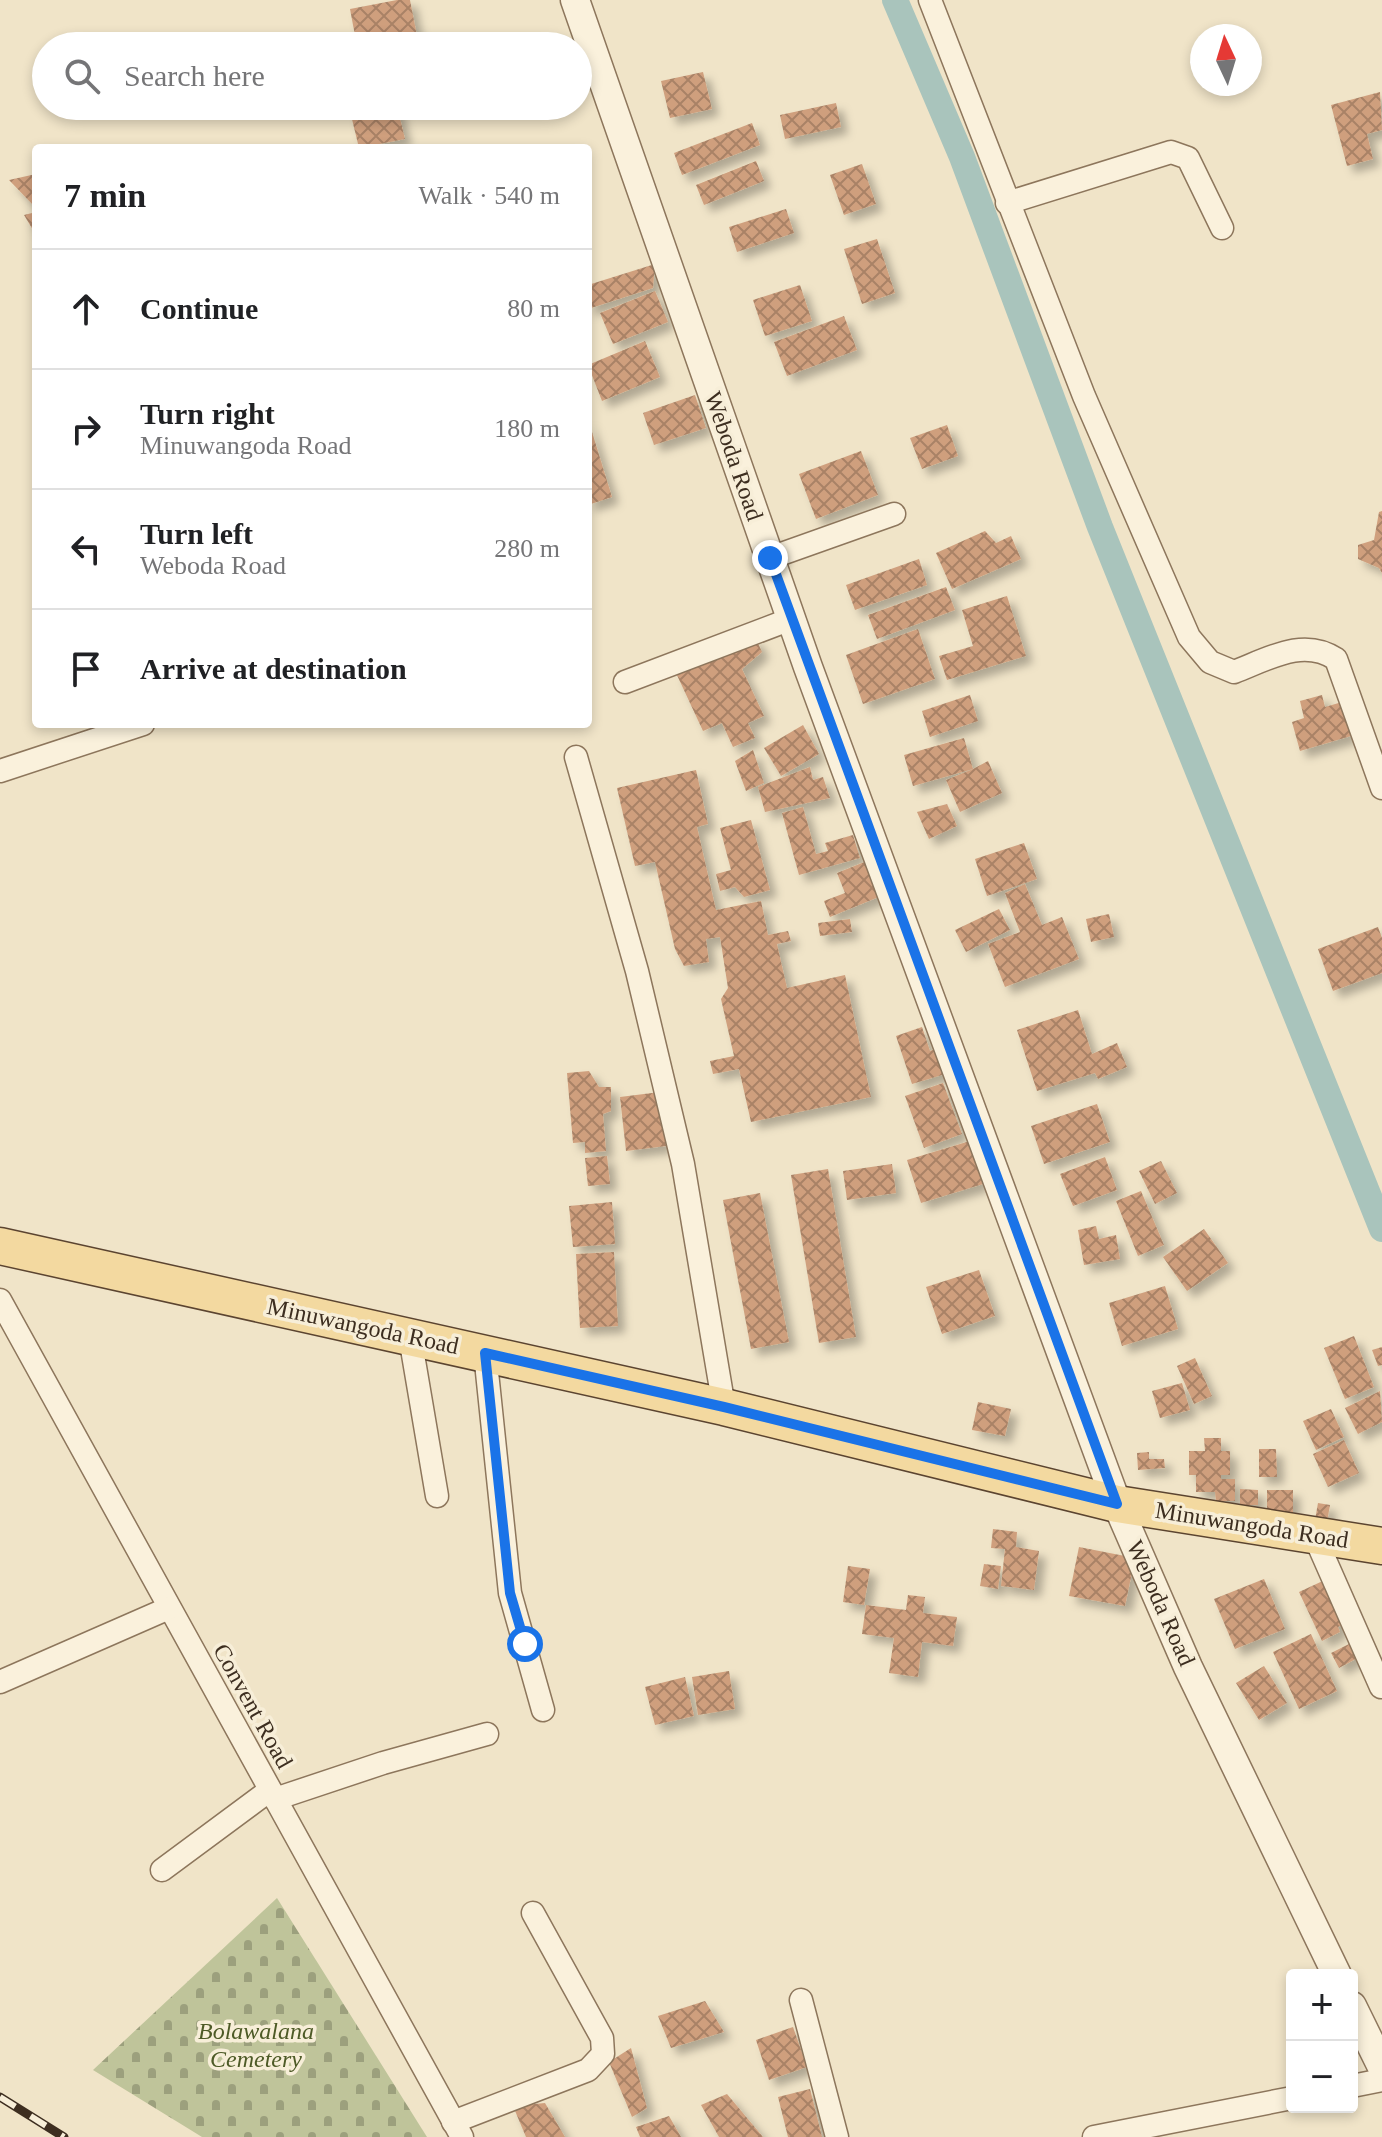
<!DOCTYPE html>
<html lang="en">
<head>
<meta charset="utf-8">
<style>
	body { margin:0; font-family:Georgia,serif; background:#f2f2f2; color:#202124 }
	.controls { position:absolute; right:24px; bottom:24px; display:grid; overflow:hidden; border-radius:8px; box-shadow:0 4px 12px #0003 }
	.controls button { width:72px; height:72px; display:grid; place-items:center; padding:0; border:0; border-bottom:2px solid #e0e0e0; background:#fff; color:#202124; font:40px sans-serif }
	.compass { position:absolute; left:1190px; top:24px; width:72px; height:72px; border-radius:50%; background:#fff; box-shadow:0 4px 12px #0003; rotate:356deg }
	.stop { position:absolute; width:24px; height:24px; margin:-18px; border:6px solid #1a73e8; border-radius:50%; background:#fff }
	.stop.end { background:#1a73e8; border-color:#fff; box-shadow:0 2px 8px #0008 }
	.list { margin:0; padding:0; list-style:none }
	h2 { display:flex; justify-content:space-between; align-items:center; height:104px; margin:0; padding:0 32px; font-size:34px }
	h2 small { font-size:26px; font-weight:400; color:#757577 }
	.list li { display:grid; grid-template-columns:52px 1fr auto; gap:24px; align-items:center; box-sizing:border-box; height:120px; padding:0 32px; border-top:2px solid #e0e0e0 }
	.list b { display:block; font-size:30px; white-space:nowrap }
	.list p { margin:0; font-size:26px; white-space:nowrap; color:#757577 }
	.list em { font-size:26px; font-style:normal; color:#757577 }
	.icon { flex:none; width:44px; height:44px; fill:none; stroke:currentColor; stroke-width:2; stroke-linecap:round; stroke-linejoin:round }
	.map { position:relative; flex:none; width:1382px; height:2137px; overflow:hidden }
	.search { position:absolute; background:#fff; box-shadow:0 4px 12px #0003; left:32px; top:32px; width:560px; height:88px; display:flex; align-items:center; gap:20px; box-sizing:border-box; padding:0 28px; border-radius:44px; color:#757577; font-size:30px }
	.panel { position:absolute; background:#fff; box-shadow:0 4px 12px #0003; left:32px; top:144px; width:560px; height:584px; border-radius:8px }
	.map>svg:first-child { display:block }
	.cemetery { fill:url(#cemetery-stones) }
	.lines { fill:none; stroke-linecap:round; stroke-linejoin:round }
	.canal { stroke:#a9c4bc; stroke-width:26 }
	.building { fill:url(#building-cross-hatch); filter:url(#shadow) }
	.minor-casing { stroke:#8d765c; stroke-width:25 }
	.tertiary-casing { stroke:#8d765c; stroke-width:31 }
	.primary-casing { stroke:#5b4430; stroke-width:39 }
	.minor { stroke:#faf1dc; stroke-width:22 }
	.tertiary { stroke:#faf1dc; stroke-width:28 }
	.primary { stroke:#f3d9a0; stroke-width:36 }
	.rail-casing { stroke:#3d2e20; stroke-width:9 }
	.rail { stroke:#f7eed8; stroke-width:6; stroke-dasharray:18; stroke-linecap:butt }
	.route { stroke:#1a73e8; stroke-width:10 }
	.labels { text-anchor:middle; stroke-width:7; stroke-linejoin:round; paint-order:stroke }
	.street-label { font-size:24px; fill:#3d2e20; stroke:#f7eed8 }
	.park-label { font-size:24px; font-style:italic; fill:#4d5a26; stroke:#f7eed8 }
</style>
</head>
<body>
<div class="map">
<svg width="1382" height="2137" viewBox="0 0 1382 2137">
	<defs>
		<pattern id="cemetery-stones" width="16" height="16" patternUnits="userSpaceOnUse" patternTransform="scale(2)"><rect width="16" height="16" fill="#bfc49a"/><path d="M2 7V4a2 2 0 0 1 4 0v3zM10 15v-3a2 2 0 0 1 4 0v3z" fill="#9ca07d"/></pattern>
		<pattern id="building-cross-hatch" width="8" height="8" patternUnits="userSpaceOnUse" patternTransform="scale(2)"><rect width="8" height="8" fill="#cf9f7d"/><path d="M0 0l8 8M0 8l8-8" fill="none" stroke="#a98266"/></pattern>
		<filter id="shadow"><feDropShadow dx="7" dy="7" stdDeviation="4" flood-color="#0004"/></filter>
	</defs>
	<rect width="100%" height="100%" fill="#f0e4c8"/>
	<!-- cemetery -->
	<polygon class="cemetery" points="277,1898 427,2137 202,2137 93,2070"/>
	<g class="lines">
		<!-- canal -->
		<polyline class="canal" points="895,0 962,157 1100,527 1382,1229"/>
	</g>
	<!-- building -->
	<g class="building">
		<polygon points="397,0 410,0 419,46 357,46 350,9"/>
		<polygon points="703,72 712,109 670,118 661,81"/>
		<polygon points="1380,92 1382,130 1367,134 1373,159 1347,166 1331,105"/>
		<polygon points="836,103 841,127 785,139 780,115"/>
		<polygon points="371,106 397,106 405,139 359,148 350,111"/>
		<polygon points="752,123 760,145 682,175 674,153"/>
		<polygon points="756,161 764,181 704,205 696,185"/>
		<polygon points="862,164 876,204 844,215 830,175"/>
		<polygon points="36,174 36,204 33,205 9,180"/>
		<polygon points="786,209 794,233 737,252 729,227"/>
		<polygon points="36,212 36,235 24,215"/>
		<polygon points="877,239 895,293 862,304 844,249"/>
		<polygon points="655,264 653,288 588,309 588,285"/>
		<polygon points="800,285 812,321 765,336 753,300"/>
		<polygon points="655,291 668,322 613,344 600,313"/>
		<polygon points="844,316 857,350 787,376 774,342"/>
		<polygon points="645,341 660,377 602,401 588,365"/>
		<polygon points="695,395 706,428 654,445 643,413"/>
		<polygon points="588,419 612,497 588,505"/>
		<polygon points="947,425 958,456 922,469 910,438"/>
		<polygon points="861,451 878,495 816,519 799,474"/>
		<polygon points="1382,511 1382,573 1379,568 1358,559 1358,545 1374,540 1379,512"/>
		<polygon points="985,531 996,543 1011,536 1021,559 952,589 936,553"/>
		<polygon points="919,559 927,585 855,610 846,585"/>
		<polygon points="946,587 955,610 877,639 868,615"/>
		<polygon points="1007,596 1026,656 947,680 939,656 973,646 962,610"/>
		<polygon points="918,629 935,679 863,704 846,655"/>
		<polygon points="755,637 762,652 742,669 764,716 748,723 755,738 733,747 722,723 703,731 676,673"/>
		<polygon points="970,695 978,721 930,737 922,711"/>
		<polygon points="1322,695 1325,707 1342,702 1351,736 1300,751 1292,722 1304,718 1300,701"/>
		<polygon points="803,725 819,754 781,776 764,748"/>
		<polygon points="964,738 973,769 988,761 1002,793 960,812 946,780 973,769 913,786 904,755"/>
		<polygon points="753,750 764,783 746,791 735,761"/>
		<polygon points="810,767 813,780 823,777 830,798 765,812 758,787"/>
		<polygon points="696,770 708,824 697,827 716,910 761,901 768,935 788,931 791,941 777,944 787,988 845,975 871,1097 751,1122 739,1069 713,1074 710,1061 734,1056 721,999 728,988 720,937 706,939 709,962 684,966 675,949 655,862 635,866 617,788"/>
		<polygon points="947,804 957,826 929,839 917,812"/>
		<polygon points="803,807 816,854 828,851 825,843 853,835 860,858 799,875 782,813"/>
		<polygon points="751,820 770,890 744,897 735,887 720,891 716,874 731,870 720,828"/>
		<polygon points="1024,843 1037,879 987,896 975,859"/>
		<polygon points="867,861 881,896 830,917 824,901 845,893 837,873"/>
		<polygon points="1025,884 1042,925 1062,917 1079,959 1005,987 988,944 1020,932 1005,893"/>
		<polygon points="999,909 1010,930 966,952 955,930"/>
		<polygon points="1109,914 1114,937 1091,942 1086,919"/>
		<polygon points="850,919 852,932 820,936 818,923"/>
		<polygon points="1378,927 1382,938 1382,973 1333,991 1318,949"/>
		<polygon points="1078,1010 1092,1054 1117,1043 1127,1067 1098,1079 1095,1073 1037,1091 1017,1030"/>
		<polygon points="922,1027 930,1051 943,1046 952,1072 912,1084 896,1036"/>
		<polygon points="589,1071 599,1087 611,1087 611,1111 603,1114 606,1151 585,1153 585,1142 573,1143 567,1073"/>
		<polygon points="943,1083 962,1134 924,1148 905,1096"/>
		<polygon points="660,1092 666,1146 626,1151 620,1097"/>
		<polygon points="1097,1104 1110,1142 1044,1164 1031,1126"/>
		<polygon points="970,1141 983,1184 921,1203 907,1160"/>
		<polygon points="607,1156 610,1184 588,1186 585,1158"/>
		<polygon points="1105,1157 1117,1190 1073,1206 1060,1174"/>
		<polygon points="1161,1161 1177,1193 1155,1204 1139,1171"/>
		<polygon points="892,1164 896,1193 847,1200 843,1171"/>
		<polygon points="828,1169 856,1337 819,1343 791,1175"/>
		<polygon points="1141,1191 1164,1245 1138,1256 1116,1201"/>
		<polygon points="760,1193 789,1342 751,1349 723,1200"/>
		<polygon points="612,1202 615,1244 573,1247 569,1206"/>
		<polygon points="1096,1226 1099,1239 1116,1235 1120,1259 1084,1265 1078,1230"/>
		<polygon points="1204,1229 1228,1263 1187,1291 1163,1257"/>
		<polygon points="614,1252 618,1326 580,1328 576,1254"/>
		<polygon points="979,1270 995,1316 942,1334 926,1287"/>
		<polygon points="1165,1286 1178,1329 1122,1346 1109,1303"/>
		<polygon points="1354,1336 1374,1387 1345,1399 1324,1348"/>
		<polygon points="1382,1347 1382,1365 1378,1366 1372,1350"/>
		<polygon points="1195,1358 1212,1396 1194,1404 1177,1366"/>
		<polygon points="1182,1383 1190,1410 1160,1418 1152,1391"/>
		<polygon points="1380,1391 1382,1422 1358,1434 1345,1408"/>
		<polygon points="978,1402 1011,1409 1005,1436 972,1430"/>
		<polygon points="1331,1409 1344,1437 1316,1450 1303,1421"/>
		<polygon points="1204,1438 1221,1438 1221,1451 1230,1451 1230,1475 1221,1475 1221,1479 1235,1479 1235,1501 1216,1501 1215,1492 1196,1492 1196,1475 1189,1475 1189,1451 1205,1451"/>
		<polygon points="1344,1440 1359,1473 1328,1487 1313,1454"/>
		<polygon points="1259,1449 1276,1449 1277,1477 1259,1477"/>
		<polygon points="1149,1452 1149,1459 1164,1459 1165,1468 1138,1470 1137,1453"/>
		<polygon points="1240,1489 1258,1490 1258,1505 1240,1505"/>
		<rect x="1267" y="1490" width="26" height="23"/>
		<polygon points="1318,1503 1330,1505 1327,1522 1315,1520"/>
		<polygon points="993,1529 1017,1532 1016,1547 1039,1551 1034,1590 1001,1586 1005,1549 991,1548"/>
		<polygon points="1079,1547 1135,1558 1125,1606 1069,1596"/>
		<polygon points="984,1564 1001,1566 998,1589 980,1586"/>
		<polygon points="848,1566 870,1569 864,1605 843,1602"/>
		<polygon points="1264,1579 1285,1629 1235,1649 1214,1599"/>
		<polygon points="1327,1579 1347,1622 1338,1627 1340,1632 1322,1641 1299,1592"/>
		<polygon points="908,1595 925,1597 923,1613 957,1617 953,1646 922,1642 918,1677 889,1673 894,1638 862,1634 866,1605 906,1610"/>
		<polygon points="1311,1634 1337,1691 1299,1709 1273,1652"/>
		<polygon points="1355,1641 1363,1655 1339,1668 1331,1653"/>
		<polygon points="1264,1666 1287,1703 1259,1720 1236,1683"/>
		<polygon points="729,1671 735,1709 698,1715 692,1677"/>
		<polygon points="685,1677 694,1716 655,1725 645,1687"/>
		<polygon points="705,2001 724,2032 671,2048 658,2016"/>
		<polygon points="793,2027 807,2067 769,2080 756,2040"/>
		<polygon points="631,2048 647,2108 632,2117 609,2062"/>
		<polygon points="810,2089 822,2137 788,2137 778,2097"/>
		<polygon points="727,2094 763,2137 719,2137 701,2105"/>
		<polygon points="545,2103 565,2137 526,2137 513,2106"/>
		<polygon points="669,2116 681,2137 640,2137 636,2127"/>
	</g>
	<g class="lines">
		<!-- minor casing -->
		<g class="minor-casing">
			<g id="minor">
				<path d="M930 0 1084 396 1189 637 1210 662 1234 672C1268 659 1303 637 1336 659L1382 788"/>
				<polyline points="1007,203 1171,152 1188,158 1222,228"/>
				<polyline points="770,558 894,514"/>
				<polyline points="625,682 791,619"/>
				<polyline points="576,757 637,971 683,1164 724,1407"/>
				<polyline points="0,771 143,724"/>
				<polyline points="0,1300 462,2137"/>
				<polyline points="410,1337 437,1496"/>
				<polyline points="485,1353 510,1593 543,1710"/>
				<polyline points="1314,1535 1381,1687"/>
				<polyline points="0,1682 169,1608"/>
				<polyline points="275,1799 383,1763 487,1734"/>
				<polyline points="162,1870 270,1790"/>
				<polyline points="801,2000 837,2137"/>
				<polyline points="1352,2086 1382,2080"/>
				<polyline points="453,2122 588,2070 603,2054 602,2038 533,1913"/>
				<polyline points="1094,2137 1292,2098"/>
			</g>
		</g>
		<!-- tertiary casing -->
		<g class="tertiary-casing">
			<g id="tertiary">
				<polyline points="575,0 808,667 1117,1504 1188,1667 1337,1975"/>
				<polyline points="1352,2006 1382,2067"/>
			</g>
		</g>
		<!-- primary casing -->
		<g class="primary-casing">
			<polyline id="primary" points="0,1246 724,1407 1117,1504 1382,1546"/>
		</g>
		<!-- minor -->
		<use href="#minor" class="minor"/>
		<!-- tertiary -->
		<use href="#tertiary" class="tertiary"/>
		<!-- primary -->
		<use href="#primary" class="primary"/>
		<!-- rail casing -->
		<g class="rail-casing">
			<polyline id="rail" points="0,2097 64,2137"/>
		</g>
		<!-- rail -->
		<use href="#rail" class="rail"/>
	</g>
	<g class="lines">
		<!-- route -->
		<polyline class="route" points="525,1644 510,1593 485,1353 724,1407 1117,1504 770,558"/>
	</g>
	<g class="labels">
		<!-- street labels -->
		<g class="street-label">
			<text transform="translate(734 456) rotate(71)" y="8">Weboda Road</text>
			<text transform="translate(363 1326) rotate(12)" y="8">Minuwangoda Road</text>
			<text transform="translate(1252 1525) rotate(9)" y="8">Minuwangoda Road</text>
			<text transform="translate(1161 1603) rotate(66)" y="8">Weboda Road</text>
			<text transform="translate(253 1706) rotate(61)" y="8">Convent Road</text>
		</g>
		<!-- park labels -->
		<g class="park-label">
			<text x="256" y="2039">Bolawalana<tspan x="256" dy="28">Cemetery</tspan></text>
		</g>
	</g>
</svg>
<div class="controls">
<button>+</button>
<button>−</button>
</div>
<svg class="compass" viewBox="-18 -18 36 36"><path d="M0-13l5 13h-10z" fill="#e53935"/><path d="M0 13l5-13h-10z" fill="#757577"/></svg>
<div class="stop" style="left:525px;top:1644px"></div>
<div class="stop end" style="left:770px;top:558px"></div>
<div class="search"><svg class="icon" aria-label="search" viewBox="0 0 24 24"><circle cx="10" cy="10" r="6"/><path d="M15 15l6 6"/></svg>Search here</div>
<section class="panel">
<h2>7 min<small>Walk · 540 m</small></h2>
<ul class="list">
<li><svg class="icon" aria-label="ahead" viewBox="0 0 24 24"><path d="M12 20V5M6 11l6-6 6 6"/></svg><div><b>Continue</b></div><em>80 m</em></li>
<li><svg class="icon" aria-label="right" viewBox="0 0 24 24"><path d="M7 20v-9h11M14 6l5 5-5 5"/></svg><div><b>Turn right</b><p>Minuwangoda Road</p></div><em>180 m</em></li>
<li><svg class="icon" aria-label="left" viewBox="0 0 24 24"><path d="M17 20v-9H6M10 6l-5 5 5 5"/></svg><div><b>Turn left</b><p>Weboda Road</p></div><em>280 m</em></li>
<li><svg class="icon" aria-label="arrive" viewBox="0 0 24 24"><path d="M6 21V4h12l-3 4 3 4H6"/></svg><div><b>Arrive at destination</b></div></li>
</ul>
</section>
</div>
</body>
</html>
